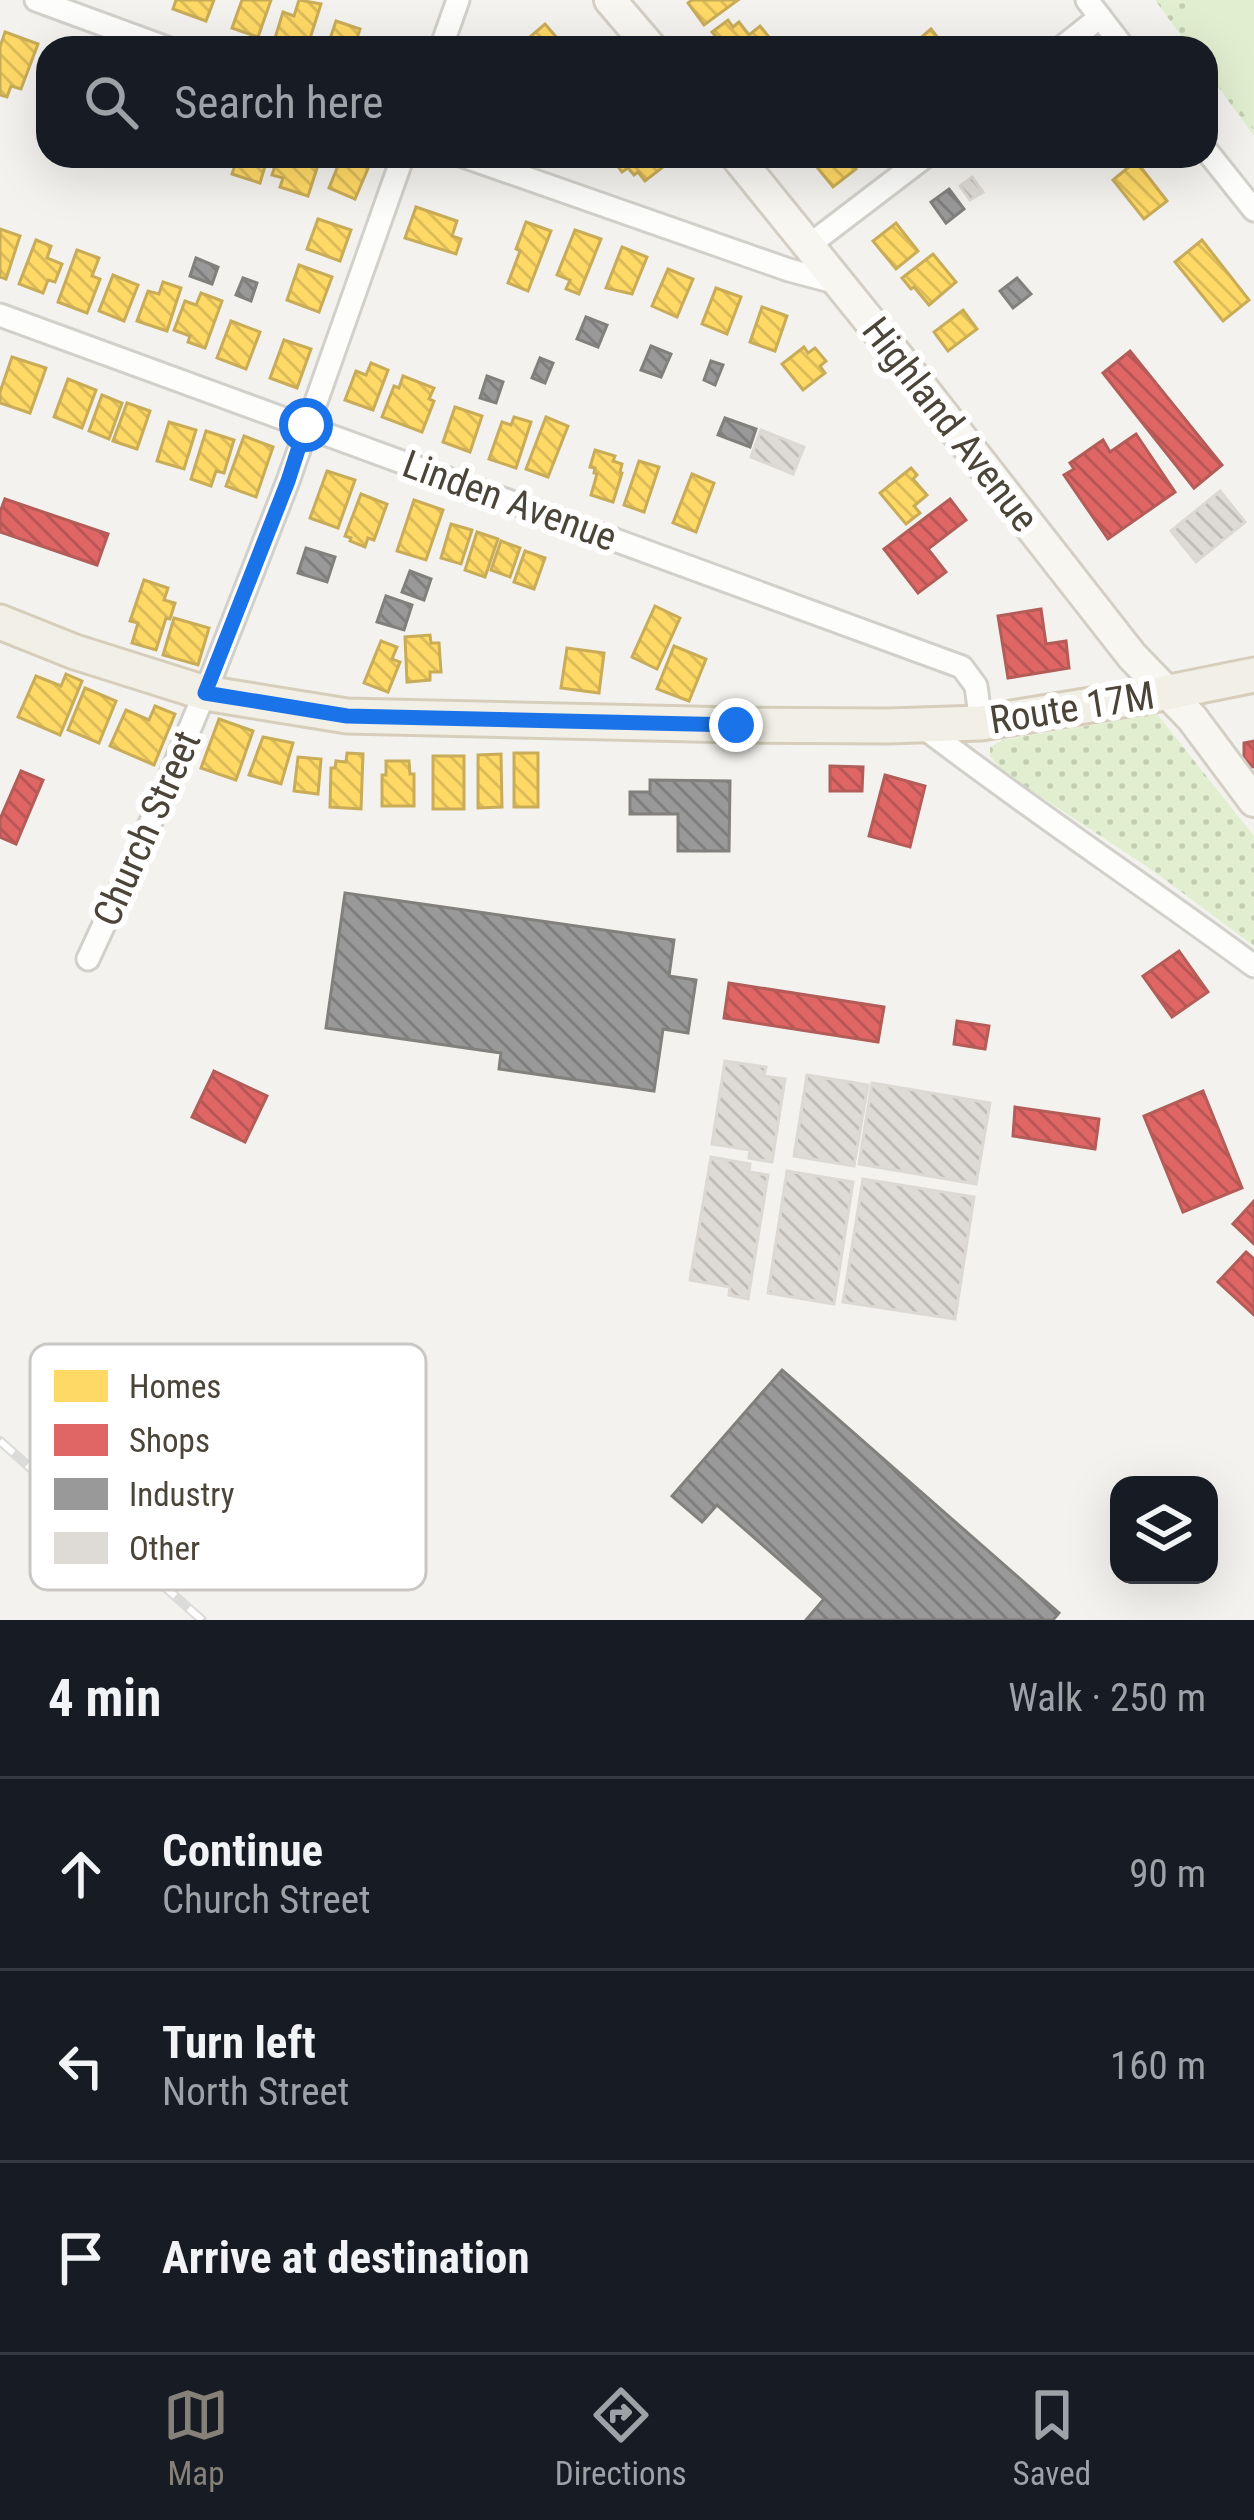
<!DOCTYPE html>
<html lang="en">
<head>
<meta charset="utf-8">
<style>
	body { margin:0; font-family:"Roboto Condensed",sans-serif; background:#20242c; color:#f1f3f6 }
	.controls { position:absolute; right:36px; bottom:36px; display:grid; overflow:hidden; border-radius:24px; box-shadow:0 12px 48px #0002 }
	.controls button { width:108px; height:108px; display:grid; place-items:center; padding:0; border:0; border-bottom:3px solid #363941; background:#171b24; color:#f1f3f6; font:60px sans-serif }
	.stop { position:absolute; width:36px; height:36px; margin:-27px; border:9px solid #1a73e8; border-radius:50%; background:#fff }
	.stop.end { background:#1a73e8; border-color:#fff; box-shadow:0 3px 12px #0008 }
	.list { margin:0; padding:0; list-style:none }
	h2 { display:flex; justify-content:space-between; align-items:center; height:156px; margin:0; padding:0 48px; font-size:51px }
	h2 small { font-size:39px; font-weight:400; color:#9ea1a6 }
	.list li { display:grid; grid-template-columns:78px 1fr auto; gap:36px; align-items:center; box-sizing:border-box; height:192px; padding:0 48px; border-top:3px solid #363941 }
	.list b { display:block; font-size:45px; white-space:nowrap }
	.list p { margin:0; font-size:39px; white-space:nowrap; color:#9ea1a6 }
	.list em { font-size:39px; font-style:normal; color:#9ea1a6 }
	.icon { flex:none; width:66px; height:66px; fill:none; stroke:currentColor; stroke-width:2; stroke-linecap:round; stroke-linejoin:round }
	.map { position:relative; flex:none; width:1254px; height:1620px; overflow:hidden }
	.search { position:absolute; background:#171b24; box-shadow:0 12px 48px #0002; left:36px; right:36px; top:36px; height:132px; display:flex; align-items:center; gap:30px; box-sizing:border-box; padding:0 42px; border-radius:36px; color:#9ea1a6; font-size:45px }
	.sheet { height:732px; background:#171b24 }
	nav { display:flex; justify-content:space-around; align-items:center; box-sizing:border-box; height:168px; border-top:3px solid #363941; background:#171b24; font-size:33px; color:#9ea1a6 }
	nav a { display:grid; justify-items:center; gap:6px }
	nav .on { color:#868178 }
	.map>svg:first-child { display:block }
	.green { fill:url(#green-dots) }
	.pitch { fill:#e1eecf }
	.homes { fill:url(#homes-back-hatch); stroke:#c9ac58; stroke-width:3 }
	.shops { fill:url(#shops-back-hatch); stroke:#b35c58; stroke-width:3 }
	.industry { fill:url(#industry-back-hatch); stroke:#82807c; stroke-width:3 }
	.building { fill:url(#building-back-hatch); stroke:#dcd9d4; stroke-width:3 }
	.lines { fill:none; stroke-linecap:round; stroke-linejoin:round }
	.street-casing { stroke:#d2d0cb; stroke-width:27 }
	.secondary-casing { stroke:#d3cfc5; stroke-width:36 }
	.primary-casing { stroke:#d6cebb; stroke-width:39 }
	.street { stroke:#fdfdfc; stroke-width:21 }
	.secondary { stroke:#f7f6f1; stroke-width:30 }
	.primary { stroke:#f2efe6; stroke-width:33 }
	.rail-casing { stroke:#dbdbda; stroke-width:10 }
	.rail { stroke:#fff; stroke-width:6; stroke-dasharray:18; stroke-linecap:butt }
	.route { stroke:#1a73e8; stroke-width:15 }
	.labels { text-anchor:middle; stroke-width:12; stroke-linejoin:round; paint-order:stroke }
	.street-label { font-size:39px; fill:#4b4439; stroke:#fff }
	.key { fill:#fff; stroke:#c9c7c4; stroke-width:3 }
	.key-label { font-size:33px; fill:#4b4439 }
</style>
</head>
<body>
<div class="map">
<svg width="1254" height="1620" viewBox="0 0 1254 1620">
	<defs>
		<pattern id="green-dots" width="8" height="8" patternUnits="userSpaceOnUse" patternTransform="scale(3)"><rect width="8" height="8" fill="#e1eecf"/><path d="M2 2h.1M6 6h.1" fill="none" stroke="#c3cdb2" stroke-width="1.8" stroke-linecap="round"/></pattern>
		<pattern id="homes-back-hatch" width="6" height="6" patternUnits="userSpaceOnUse" patternTransform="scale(3)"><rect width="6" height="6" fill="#ffd966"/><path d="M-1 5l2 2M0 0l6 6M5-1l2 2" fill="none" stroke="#dcbb59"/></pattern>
		<pattern id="shops-back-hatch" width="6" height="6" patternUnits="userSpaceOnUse" patternTransform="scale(3)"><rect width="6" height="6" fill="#e06666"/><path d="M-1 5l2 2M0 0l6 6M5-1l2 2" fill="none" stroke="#b85655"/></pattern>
		<pattern id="industry-back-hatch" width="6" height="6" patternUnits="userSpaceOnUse" patternTransform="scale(3)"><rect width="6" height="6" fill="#999"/><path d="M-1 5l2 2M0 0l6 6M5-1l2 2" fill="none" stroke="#7f7e7e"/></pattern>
		<pattern id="building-back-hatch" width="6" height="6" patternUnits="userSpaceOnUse" patternTransform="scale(3)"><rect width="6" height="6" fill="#dedbd6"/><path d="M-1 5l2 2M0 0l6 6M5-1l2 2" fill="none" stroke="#c0bdb8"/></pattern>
	</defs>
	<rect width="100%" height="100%" fill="#f4f2ee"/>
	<!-- green -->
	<g class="green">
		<polygon points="1155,0 1254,0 1254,136 1206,70 1206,48 1190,48"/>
		<polygon points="1157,714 1254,836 1254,946 1152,870 1005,773 990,756 990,747 1003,740"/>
	</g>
	<!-- pitch -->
	<polygon class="pitch" points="1192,0 1254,0 1254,129 1206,58 1206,48 1199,48 1183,25 1186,5"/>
	<!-- homes -->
	<g class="homes">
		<polygon points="176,0 214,0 206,21 173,9"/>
		<polygon points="242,0 271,0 258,37 232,28"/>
		<polygon points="299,0 321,4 307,48 272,48 283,12 294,16"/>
		<polygon points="692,0 738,0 704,25 688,3"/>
		<polygon points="728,20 733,27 739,22 749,35 760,26 768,36 756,48 725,48 712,32"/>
		<polygon points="336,21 360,29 354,48 327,48"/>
		<polygon points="545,24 564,46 562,48 529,48 524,42"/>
		<polygon points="931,29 946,48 909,48"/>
		<polygon points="5,32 38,44 21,89 11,86 7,97 0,95 0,47"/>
		<polygon points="238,156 268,156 260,183 232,174"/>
		<polygon points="278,156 321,156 308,196 280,187 283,178 272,175"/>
		<polygon points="342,156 369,166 355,199 329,188"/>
		<polygon points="616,156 654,156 663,167 645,181 638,172 634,175 628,168 622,172 612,159"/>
		<polygon points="808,156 846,156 856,169 833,187"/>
		<polygon points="1136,161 1167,201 1144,219 1113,180"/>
		<polygon points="416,207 457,221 452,236 461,239 456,254 405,238"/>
		<polygon points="318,219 351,230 340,261 307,249"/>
		<polygon points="526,222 551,231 528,291 508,283 520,251 516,249"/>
		<polygon points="896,223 918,251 896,269 873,241"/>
		<polygon points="0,229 20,236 6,279 0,277"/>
		<polygon points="575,230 601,239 579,294 566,289 570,280 557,275"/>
		<polygon points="36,240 51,246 47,258 62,264 55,282 48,280 43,293 19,284"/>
		<polygon points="1202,240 1249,300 1223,321 1175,262"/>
		<polygon points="622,247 647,257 632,294 606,288"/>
		<polygon points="77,250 99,258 92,276 100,279 87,313 58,302"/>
		<polygon points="933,254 956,282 929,305 914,287 911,289 902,278"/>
		<polygon points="299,265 332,277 319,312 287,300"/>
		<polygon points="668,269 693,279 677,317 652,306"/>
		<polygon points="113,275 138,285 124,321 99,311"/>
		<polygon points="163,282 181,288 167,331 137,321 148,291 159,294"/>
		<polygon points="716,288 741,297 727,334 702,324"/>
		<polygon points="201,293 222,301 205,348 188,342 190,336 174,330 185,301 196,305"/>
		<polygon points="762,307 787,316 775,351 750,342"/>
		<polygon points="963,310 977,329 948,351 934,332"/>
		<polygon points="231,321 260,332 246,369 217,358"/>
		<polygon points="284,340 311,349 297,388 270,378"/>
		<polygon points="804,347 808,353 815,348 826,361 820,366 825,373 803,390 782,364"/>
		<polygon points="12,357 46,368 30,413 0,403 0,392"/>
		<polygon points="371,363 388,370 373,410 345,400 356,371 366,375"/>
		<polygon points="403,376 434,388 429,399 434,401 422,432 382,417 394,386 399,388"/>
		<polygon points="68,379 96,390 82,428 54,417"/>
		<polygon points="102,395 122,403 109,439 89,431"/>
		<polygon points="127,403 150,411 137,449 113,441"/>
		<polygon points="455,407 482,416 470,452 443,442"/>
		<polygon points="514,417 531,422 516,468 489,459 502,422 511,425"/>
		<polygon points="546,417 568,426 548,477 526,469"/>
		<polygon points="169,422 196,430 184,469 157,461"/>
		<polygon points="206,431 234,440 224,473 216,471 211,486 191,479"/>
		<polygon points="244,436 273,447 256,497 226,486"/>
		<polygon points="595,450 615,456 613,461 622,464 620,472 622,473 613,502 591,495 597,474 594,473 595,468 590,467"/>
		<polygon points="639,461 659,467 644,512 624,505"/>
		<polygon points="911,468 917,475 913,479 927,495 914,506 920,513 906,524 880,493"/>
		<polygon points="327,471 355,480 338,528 310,518"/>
		<polygon points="692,474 714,483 696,532 673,523"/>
		<polygon points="361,494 387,504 374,540 368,538 365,547 350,541 351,538 345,536"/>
		<polygon points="414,500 443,510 426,560 397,551"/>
		<polygon points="451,524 472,530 461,564 441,558"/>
		<polygon points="477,532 498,539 485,577 465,570"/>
		<polygon points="501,541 520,548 510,577 491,570"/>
		<polygon points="525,551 545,558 534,589 514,582"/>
		<polygon points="144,580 168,588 164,600 175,603 170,619 166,618 156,650 132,643 138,623 130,621"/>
		<polygon points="655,606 680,618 657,669 632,657"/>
		<polygon points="174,618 209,628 198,665 163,655"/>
		<polygon points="430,635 431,643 439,643 441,672 430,672 430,680 407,682 405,637"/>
		<polygon points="381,641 397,647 392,659 400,662 388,692 364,683"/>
		<polygon points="674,646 706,659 689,701 657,689"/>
		<polygon points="567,648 604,653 599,693 561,688"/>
		<polygon points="66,674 82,681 60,735 18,717 36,676 61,686"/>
		<polygon points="85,688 116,701 99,743 68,730"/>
		<polygon points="155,706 175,714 154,765 110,746 126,710 149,720"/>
		<polygon points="219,719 253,731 236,780 201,768"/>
		<polygon points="263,737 293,743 281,784 249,775"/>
		<polygon points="347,753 363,754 361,809 330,807 331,768 335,768 336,761 346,762"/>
		<rect x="514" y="753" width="24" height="54"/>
		<polygon points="501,754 502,807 478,808 478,755"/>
		<rect x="433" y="756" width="31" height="53"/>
		<polygon points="298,757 321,759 318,794 294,791"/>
		<polygon points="386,761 409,761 410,774 414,774 414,806 382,806 382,775 386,775"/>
	</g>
	<!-- shops -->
	<g class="shops">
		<polygon points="1130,351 1222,465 1194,488 1103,373"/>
		<polygon points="1136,434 1175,492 1108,539 1064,475 1074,469 1070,463 1103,440 1110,452"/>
		<polygon points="5,499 108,534 97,565 0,532 0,512"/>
		<polygon points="950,499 966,520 928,549 946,572 918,593 884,549"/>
		<polygon points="1041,609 1046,644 1066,641 1069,668 1008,678 998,616"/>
		<polygon points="1254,741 1254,767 1244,765 1244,743"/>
		<polygon points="830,766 863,767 862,791 830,791"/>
		<polygon points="21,771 43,780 16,844 0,837 0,819"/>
		<polygon points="885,775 925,786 910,847 869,836"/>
		<polygon points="1179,951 1208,992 1172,1017 1143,976"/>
		<polygon points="729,983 884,1007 878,1042 724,1018"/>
		<polygon points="957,1021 989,1026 985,1049 954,1044"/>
		<polygon points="214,1071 267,1096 245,1142 192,1117"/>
		<polygon points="1203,1091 1242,1188 1183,1212 1144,1116"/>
		<polygon points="1015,1107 1099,1119 1095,1149 1013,1136"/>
		<polygon points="1254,1201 1254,1244 1233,1224"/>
		<polygon points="1246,1252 1254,1259 1254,1315 1218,1282"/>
	</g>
	<!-- industry -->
	<g class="industry">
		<polygon points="949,189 964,209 946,223 931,202"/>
		<polygon points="196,258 218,267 212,284 190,276"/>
		<polygon points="243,278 257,283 251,301 236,295"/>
		<polygon points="1017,278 1031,294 1013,308 1000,291"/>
		<polygon points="586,317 607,325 598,347 577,339"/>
		<polygon points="651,346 671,354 661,377 641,370"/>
		<polygon points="540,358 553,363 545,383 532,378"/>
		<polygon points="711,361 723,365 715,385 704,380"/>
		<polygon points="487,376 503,382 496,403 480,398"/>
		<polygon points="725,418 756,429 750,447 718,435"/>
		<polygon points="306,548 335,557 327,582 298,573"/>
		<polygon points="410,571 431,579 424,600 402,592"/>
		<polygon points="386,596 412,605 404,630 377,622"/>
		<polygon points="650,780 730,781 729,851 678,851 678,814 630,814 630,792 650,792"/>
		<polygon points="345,893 674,940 669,976 696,980 688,1033 663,1029 654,1091 499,1069 501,1053 326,1028"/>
		<polygon points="782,1370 1059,1613 1053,1620 806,1620 824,1599 717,1505 702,1522 672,1496"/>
	</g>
	<!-- building -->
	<g class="building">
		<polygon points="972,177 983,192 970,200 960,186"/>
		<polygon points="761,430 804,447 793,474 751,457"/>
		<polygon points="1220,491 1245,522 1196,562 1171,531"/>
		<polygon points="725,1061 766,1067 764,1076 785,1079 772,1162 749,1158 750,1150 712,1144"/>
		<polygon points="807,1075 868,1085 854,1166 794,1156"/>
		<polygon points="872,1083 990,1103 976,1184 859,1164"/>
		<polygon points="711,1157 750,1164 749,1172 768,1175 748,1299 729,1295 730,1287 690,1280"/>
		<polygon points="787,1171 853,1182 834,1304 768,1293"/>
		<polygon points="863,1179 974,1197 955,1319 843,1302"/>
	</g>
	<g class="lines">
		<!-- street casing -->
		<g class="street-casing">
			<g id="street">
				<polyline points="36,0 167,48"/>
				<polyline points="1087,0 1124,48"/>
				<polyline points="441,48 458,0"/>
				<polyline points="1061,48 1100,17"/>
				<polyline points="1206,150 1254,210"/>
				<polyline points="463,156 789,270 838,283"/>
				<polyline points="808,246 926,156"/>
				<polyline points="0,315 962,667 976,686 981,723"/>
				<path d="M919 724C1028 808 1143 884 1254 966"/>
				<polyline points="88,959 145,836 213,673 288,481 403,156"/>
			</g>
		</g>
		<!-- secondary casing -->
		<g class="secondary-casing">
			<g id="secondary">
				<polyline points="610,0 651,48"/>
				<polyline points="736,156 872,324 1132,656 1192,718 1254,801"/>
			</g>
		</g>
		<!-- primary casing -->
		<g class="primary-casing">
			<polyline id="primary" points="0,622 75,652 205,693 347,716 736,725 888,726 981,723 1165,693 1254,675"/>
		</g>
		<!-- street -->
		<use href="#street" class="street"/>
		<!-- secondary -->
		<use href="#secondary" class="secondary"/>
		<!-- primary -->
		<use href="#primary" class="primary"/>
		<!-- rail casing -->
		<g class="rail-casing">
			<polyline id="rail" points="0,1441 202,1620"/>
		</g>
		<!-- rail -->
		<use href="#rail" class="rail"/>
	</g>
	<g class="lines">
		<!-- route -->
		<polyline class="route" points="306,425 288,481 205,693 347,716 736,725"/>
	</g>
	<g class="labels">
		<!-- street labels -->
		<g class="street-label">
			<text transform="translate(951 424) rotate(52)" y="14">Highland Avenue</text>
			<text transform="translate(510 500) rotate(20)" y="14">Linden Avenue</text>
			<text transform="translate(1072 707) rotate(-9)" y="14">Route 17M</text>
			<text transform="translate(146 828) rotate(-66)" y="14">Church Street</text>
		</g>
	</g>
	<!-- legend -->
	<rect x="30" y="1344" width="396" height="246" rx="18" class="key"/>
	<rect x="54" y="1370" width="54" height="32" fill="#ffd966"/>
	<rect x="54" y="1424" width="54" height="32" fill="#e06666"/>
	<rect x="54" y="1478" width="54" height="32" fill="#999"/>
	<rect x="54" y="1532" width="54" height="32" fill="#dedbd6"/>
	<g class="key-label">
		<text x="129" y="1398">Homes</text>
		<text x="129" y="1452">Shops</text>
		<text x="129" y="1506">Industry</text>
		<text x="129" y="1560">Other</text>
	</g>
</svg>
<div class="controls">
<button><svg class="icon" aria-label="layers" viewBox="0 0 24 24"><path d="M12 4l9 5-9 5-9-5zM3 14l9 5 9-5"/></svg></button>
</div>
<div class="stop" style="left:306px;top:425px"></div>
<div class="stop end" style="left:736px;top:725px"></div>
<div class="search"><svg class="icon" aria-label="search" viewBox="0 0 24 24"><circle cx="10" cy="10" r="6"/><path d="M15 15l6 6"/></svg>Search here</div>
</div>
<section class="sheet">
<h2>4 min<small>Walk · 250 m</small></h2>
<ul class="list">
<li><svg class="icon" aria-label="ahead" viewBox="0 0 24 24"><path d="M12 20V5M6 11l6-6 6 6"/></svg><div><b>Continue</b><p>Church Street</p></div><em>90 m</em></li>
<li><svg class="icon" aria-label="left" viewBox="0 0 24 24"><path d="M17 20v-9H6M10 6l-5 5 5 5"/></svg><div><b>Turn left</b><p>North Street</p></div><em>160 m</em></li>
<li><svg class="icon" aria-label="arrive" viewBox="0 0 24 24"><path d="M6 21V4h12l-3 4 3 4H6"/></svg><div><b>Arrive at destination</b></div></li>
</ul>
</section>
<nav>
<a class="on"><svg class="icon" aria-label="map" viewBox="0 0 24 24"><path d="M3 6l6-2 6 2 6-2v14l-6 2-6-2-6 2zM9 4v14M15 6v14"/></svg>Map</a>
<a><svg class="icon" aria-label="directions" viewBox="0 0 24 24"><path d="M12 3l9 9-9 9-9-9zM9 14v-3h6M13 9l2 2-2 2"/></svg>Directions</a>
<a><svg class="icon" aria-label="saved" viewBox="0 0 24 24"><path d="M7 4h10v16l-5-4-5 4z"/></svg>Saved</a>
</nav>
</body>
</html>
